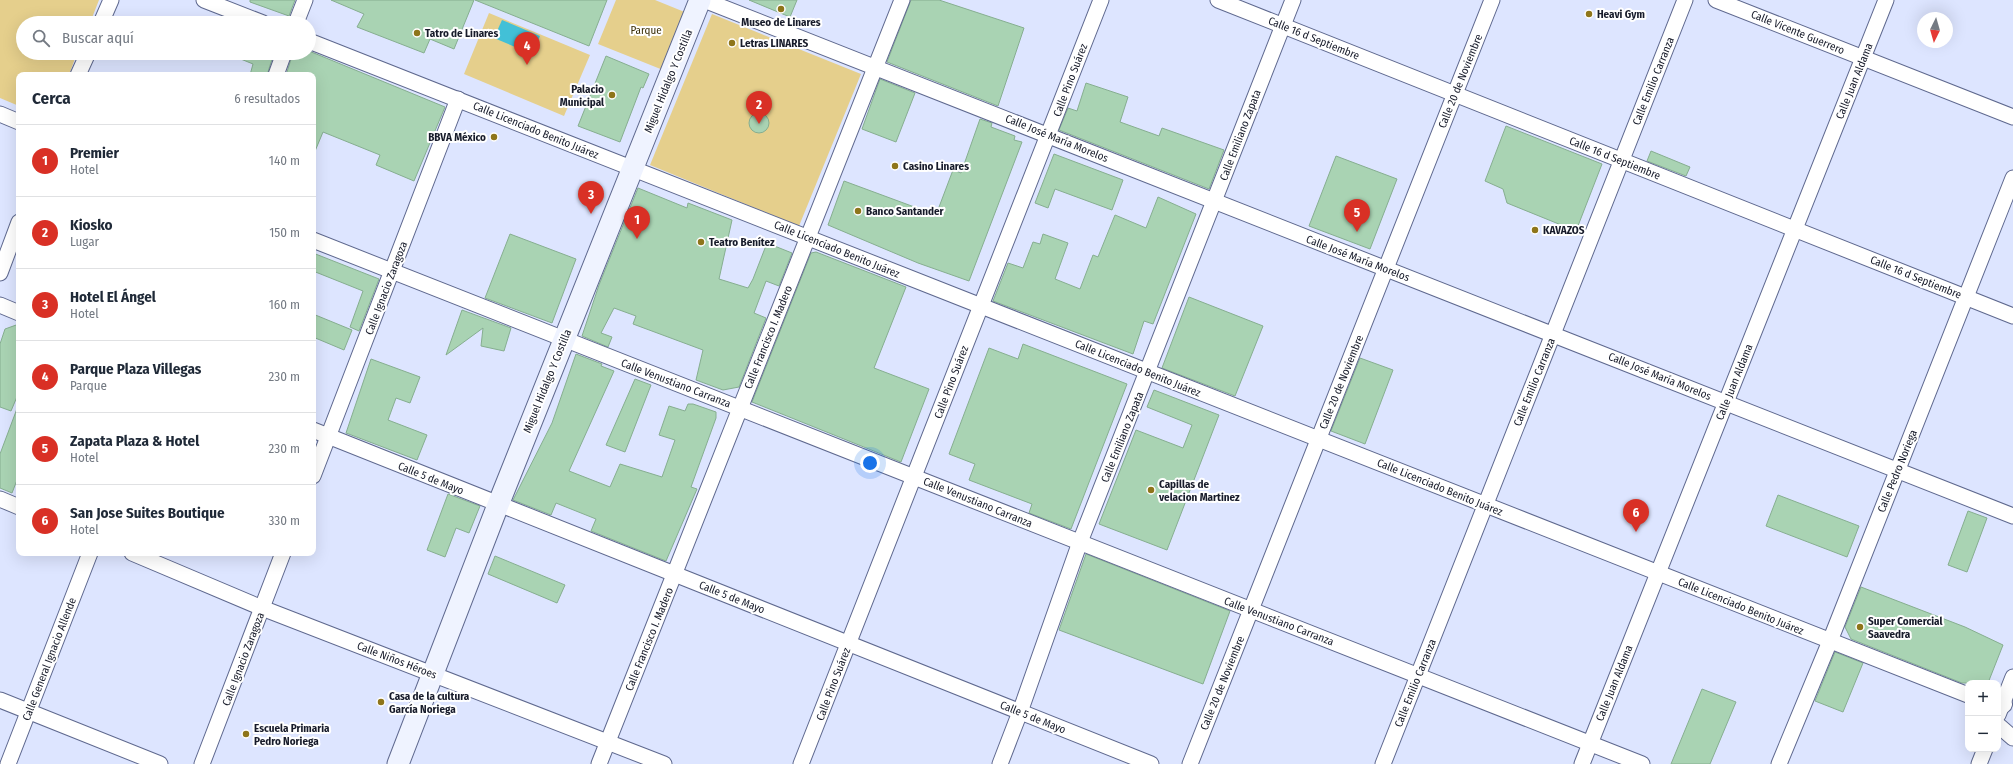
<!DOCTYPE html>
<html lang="es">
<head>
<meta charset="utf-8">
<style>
	body { margin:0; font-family:"Fira Sans Condensed",sans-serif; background:#f6f6f7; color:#1f2937 }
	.controls { position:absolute; right:12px; bottom:12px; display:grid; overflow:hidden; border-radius:8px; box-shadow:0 4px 16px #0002 }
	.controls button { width:36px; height:36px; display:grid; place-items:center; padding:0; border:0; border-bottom:1px solid #e0e1e3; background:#fff; color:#1f2937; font:20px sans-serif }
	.compass { position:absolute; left:1917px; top:12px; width:36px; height:36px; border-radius:50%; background:#fff; box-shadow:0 4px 16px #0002; rotate:185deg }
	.you { position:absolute; left:870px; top:463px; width:14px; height:14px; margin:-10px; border:3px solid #fff; border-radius:50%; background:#1a73e8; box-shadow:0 0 0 6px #1a73e833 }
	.badge { display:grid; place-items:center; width:26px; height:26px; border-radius:50%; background:#d93025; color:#fff; font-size:13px; font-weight:700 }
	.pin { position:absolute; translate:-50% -33px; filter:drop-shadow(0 1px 2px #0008) }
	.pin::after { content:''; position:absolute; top:21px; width:14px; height:12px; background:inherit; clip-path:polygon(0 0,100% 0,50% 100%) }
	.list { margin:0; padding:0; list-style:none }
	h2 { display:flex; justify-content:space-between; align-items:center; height:52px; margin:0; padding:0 16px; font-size:17px }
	h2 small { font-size:13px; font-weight:400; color:#747a83 }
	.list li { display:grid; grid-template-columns:26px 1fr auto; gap:12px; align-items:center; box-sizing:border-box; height:72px; padding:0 16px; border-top:1px solid #e0e1e3 }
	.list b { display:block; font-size:15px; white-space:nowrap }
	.list p { margin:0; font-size:13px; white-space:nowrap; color:#747a83 }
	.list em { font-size:13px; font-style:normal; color:#747a83 }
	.icon { flex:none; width:22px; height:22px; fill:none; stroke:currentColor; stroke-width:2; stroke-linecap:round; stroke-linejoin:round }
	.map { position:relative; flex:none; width:2013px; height:764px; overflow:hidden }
	.search { position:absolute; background:#fff; box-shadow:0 4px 16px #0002; left:16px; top:16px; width:300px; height:44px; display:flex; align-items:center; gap:10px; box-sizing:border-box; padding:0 14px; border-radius:22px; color:#747a83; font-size:15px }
	.panel { position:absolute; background:#fff; box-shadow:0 4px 16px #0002; left:16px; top:72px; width:300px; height:484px; border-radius:8px }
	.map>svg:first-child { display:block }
	.green { fill:#e5cf8c }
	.water { fill:#42c0d7 }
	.building { fill:#a9d3b3; stroke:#86ae90 }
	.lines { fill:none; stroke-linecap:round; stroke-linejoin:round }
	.minor-casing { stroke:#5f698f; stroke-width:17 }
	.tertiary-casing { stroke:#5f698f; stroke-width:20 }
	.secondary-casing { stroke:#5f698f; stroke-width:23 }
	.minor { stroke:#fff; stroke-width:15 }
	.tertiary { stroke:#fff; stroke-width:18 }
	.secondary { stroke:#eff3ff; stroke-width:21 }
	.poi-dot { fill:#8e751a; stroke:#fff; stroke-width:1.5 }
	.labels { text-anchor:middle; stroke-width:4; stroke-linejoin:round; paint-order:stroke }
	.poi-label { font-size:11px; font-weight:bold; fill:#171b2a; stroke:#fff; text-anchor:start }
	.park-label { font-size:11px; fill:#3b2f08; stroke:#fff }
	.street-label { font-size:11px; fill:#171b2a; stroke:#fff }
</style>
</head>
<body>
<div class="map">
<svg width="2013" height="764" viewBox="0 0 2013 764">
	<rect width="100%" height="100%" fill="#dde5ff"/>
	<!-- green -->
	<g class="green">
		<polygon points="0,0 99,0 90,23 23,23 23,53 77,53 69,75 19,75 19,106 0,98"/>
		<polygon points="616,0 655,0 687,13 663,70 598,44"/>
		<polygon points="489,13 590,55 564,116 464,74"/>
		<polygon points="712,14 861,74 799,226 650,165"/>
	</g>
	<!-- water -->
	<polygon class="water" points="502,20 540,36 532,54 494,38"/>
	<!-- building -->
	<g class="building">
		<polygon points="250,0 295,0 289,16 250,2"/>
		<polygon points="331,0 474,0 454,49 430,39 424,53 357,27 364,14"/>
		<polygon points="475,0 607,0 589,46"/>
		<polygon points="749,0 797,0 790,17"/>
		<polygon points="911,0 939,0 1024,28 998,106 887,62"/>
		<polygon points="309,51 445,107 414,181 376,165 380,155 323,132 313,156 313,75 286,75 293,53 309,53"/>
		<polygon points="226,53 274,53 267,75 250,75 253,64"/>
		<polygon points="606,56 649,74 643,88 641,87 620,142 578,126"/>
		<polygon points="880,79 915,93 896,142 862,129"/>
		<polygon points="1086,83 1128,97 1120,122 1159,136 1162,128 1224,150 1209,189 1059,130 1068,108 1077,111"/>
		<circle cx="759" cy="123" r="10"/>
		<polygon points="980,119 992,123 991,127 1015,136 1014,140 1022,142 969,281 918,263 828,225 844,181 936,215 953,170 961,173"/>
		<polygon points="1506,126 1602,164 1576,231 1507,203 1503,189 1485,181"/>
		<polygon points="1651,151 1690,167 1686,176 1647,161"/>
		<polygon points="1054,154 1123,180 1112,210 1055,189 1048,208 1035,203"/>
		<polygon points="1336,156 1397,179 1370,249 1309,226"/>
		<polygon points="638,188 687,208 688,203 732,220 719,279 748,288 753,279 767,243 792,253 779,286 766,281 754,313 766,318 739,387 723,390 696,380 703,350 633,324 636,316 614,308 601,333 612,337 608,347 582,336 599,285"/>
		<polygon points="1158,197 1196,214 1153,324 1144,321 1133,354 993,301 1008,263 1023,268 1033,242 1040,244 1043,234 1068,243 1055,279 1080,289 1093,255 1098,257 1115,215 1146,228"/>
		<polygon points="510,234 576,259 552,323 485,298"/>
		<polygon points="816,252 906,287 874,368 929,389 901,462 752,402 811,253"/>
		<polygon points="313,253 379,279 359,331 350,327 363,291 313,271"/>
		<polygon points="1189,297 1263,326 1235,396 1162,368"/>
		<polygon points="462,310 511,328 504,351 481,346 483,328 446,355"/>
		<polygon points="313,314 352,330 344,350 313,337"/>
		<polygon points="19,324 19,392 11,411 0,407 0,344 5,329"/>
		<polygon points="1023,344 1127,384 1071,529 1029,513 1032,504 969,480 975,464 949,454 989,348 1018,359"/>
		<polygon points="576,354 602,364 601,366 614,371 569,471 610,487 620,464 662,477 675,440 659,435 669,406 685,411 688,404 693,404 716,412 716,418 691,487 697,489 666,561 591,531 596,519 556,503 551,515 513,500 552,423"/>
		<polygon points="1360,358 1393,370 1365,444 1331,431"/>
		<polygon points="371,359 420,377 410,403 396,398 388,420 427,435 417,460 346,433"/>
		<polygon points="635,379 651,385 625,452 606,445"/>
		<polygon points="1154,390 1219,415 1167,550 1099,524 1136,430 1183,448 1192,425 1147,407"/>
		<polygon points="18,406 19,475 12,493 0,488 0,454"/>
		<polygon points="448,494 480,506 469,533 456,528 445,557 427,550"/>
		<polygon points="1778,495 1859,526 1847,557 1766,526"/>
		<polygon points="1968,511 1987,518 1967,572 1948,565"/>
		<polygon points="1086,554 1230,611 1203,684 1059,630"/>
		<polygon points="495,556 565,585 557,603 488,574"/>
		<polygon points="1861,587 1965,627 2003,645 1988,683 1962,683 1851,639 1845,627"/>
		<polygon points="1835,652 1863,663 1843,712 1815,701"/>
		<polygon points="1702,689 1736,702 1710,764 1671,764"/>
	</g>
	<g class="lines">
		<!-- minor casing -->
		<g class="minor-casing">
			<g id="minor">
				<polyline points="204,0 263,23"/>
				<polyline points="704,0 2013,516"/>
				<polyline points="1218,0 2013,316"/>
				<polyline points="1716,0 2013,117"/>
				<polyline points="101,23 111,0"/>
				<polyline points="296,23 305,0"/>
				<polyline points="309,41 1968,695"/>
				<polyline points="78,75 88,53"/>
				<polyline points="276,75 284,53"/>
				<polyline points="0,114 19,122"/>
				<polyline points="313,240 1642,764"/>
				<polyline points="0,273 19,222"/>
				<polyline points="0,305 19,313"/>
				<polyline points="313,430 1151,764"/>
				<polyline points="313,476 458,99"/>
				<polyline points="0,499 19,507"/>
				<polyline points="132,553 262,608 664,764"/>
				<polyline points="0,700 160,764"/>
				<polyline points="1998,715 2013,677"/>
				<polyline points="1998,725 2013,738"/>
				<polyline points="8,764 90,553"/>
				<polyline points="202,764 283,553"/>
				<polyline points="599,764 902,0"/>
				<polyline points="801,764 1101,0"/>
				<polyline points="1000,764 1020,712 1080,542 1293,0"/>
				<polyline points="1190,764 1492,0"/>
				<polyline points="1383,764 1685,0"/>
				<polyline points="1582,764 1886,0"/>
				<polyline points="1779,764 1830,641 2013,178"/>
				<polyline points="1979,764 1985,749"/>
			</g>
		</g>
		<!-- tertiary casing -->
		<g class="tertiary-casing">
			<polyline id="tertiary" points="1998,703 2003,704"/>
		</g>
		<!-- secondary casing -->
		<g class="secondary-casing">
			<polyline id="secondary" points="398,764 498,505 700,0"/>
		</g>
		<!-- minor -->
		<use href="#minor" class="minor"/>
		<!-- tertiary -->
		<use href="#tertiary" class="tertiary"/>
		<!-- secondary -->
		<use href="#secondary" class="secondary"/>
	</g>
	<!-- markers -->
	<g class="poi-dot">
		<circle cx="781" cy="9" r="4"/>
		<circle cx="1589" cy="14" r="4"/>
		<circle cx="417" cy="33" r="4"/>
		<circle cx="732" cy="43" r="4"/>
		<circle cx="612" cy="95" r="4"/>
		<circle cx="494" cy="137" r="4"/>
		<circle cx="895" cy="166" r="4"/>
		<circle cx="858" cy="211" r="4"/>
		<circle cx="1535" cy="230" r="4"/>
		<circle cx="701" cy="242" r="4"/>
		<circle cx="1151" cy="490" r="4"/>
		<circle cx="1860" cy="627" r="4"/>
		<circle cx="381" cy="702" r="4"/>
		<circle cx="246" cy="734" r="4"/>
	</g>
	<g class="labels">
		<!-- poi labels -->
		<g class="poi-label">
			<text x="1597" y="18">Heavi Gym</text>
			<text x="781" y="26" text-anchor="middle">Museo de Linares</text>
			<text x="425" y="37">Tatro de Linares</text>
			<text x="740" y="47">Letras LINARES</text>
			<text x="604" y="93" text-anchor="end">Palacio<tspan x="604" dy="13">Municipal</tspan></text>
			<text x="486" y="141" text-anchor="end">BBVA México</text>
			<text x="903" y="170">Casino Linares</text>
			<text x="866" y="215">Banco Santander</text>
			<text x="1543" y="234">KAVAZOS</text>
			<text x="709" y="246">Teatro Benítez</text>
			<text x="1159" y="488">Capillas de<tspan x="1159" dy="13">velacion Martinez</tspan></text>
			<text x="1868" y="625">Super Comercial<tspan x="1868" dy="13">Saavedra</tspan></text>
			<text x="389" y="700">Casa de la cultura<tspan x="389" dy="13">García Noriega</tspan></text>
			<text x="254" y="732">Escuela Primaria<tspan x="254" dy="13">Pedro Noriega</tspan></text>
		</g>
		<!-- park labels -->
		<g class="park-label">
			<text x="646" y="34">Parque</text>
		</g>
		<!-- street labels -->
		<g class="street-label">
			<text transform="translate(1798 32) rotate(22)" y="4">Calle Vicente Guerrero</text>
			<text transform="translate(1314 38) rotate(22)" y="4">Calle 16 d Septiembre</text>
			<text transform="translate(1070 80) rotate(-69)" y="4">Calle Pino Suárez</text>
			<text transform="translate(668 81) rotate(-68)" y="4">Miguel Hidalgo Y Costilla</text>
			<text transform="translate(1460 81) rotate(-68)" y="4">Calle 20 de Noviembre</text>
			<text transform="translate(1653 81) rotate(-68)" y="4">Calle Emilio Carranza</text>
			<text transform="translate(1854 81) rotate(-68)" y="4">Calle Juan Aldama</text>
			<text transform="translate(536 130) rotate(22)" y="4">Calle Licenciado Benito Juárez</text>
			<text transform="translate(1240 135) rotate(-69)" y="4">Calle Emiliano Zapata</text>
			<text transform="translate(1057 138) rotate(22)" y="4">Calle José María Morelos</text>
			<text transform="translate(1615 158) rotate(22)" y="4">Calle 16 d Septiembre</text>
			<text transform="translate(837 249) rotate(22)" y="4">Calle Licenciado Benito Juárez</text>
			<text transform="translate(1358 258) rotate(21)" y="4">Calle José María Morelos</text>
			<text transform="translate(1916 277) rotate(22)" y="4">Calle 16 d Septiembre</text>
			<text transform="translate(386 288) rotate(-69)" y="4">Calle Ignacio Zaragoza</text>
			<text transform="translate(768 337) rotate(-68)" y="4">Calle Francisco I. Madero</text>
			<text transform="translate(1138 368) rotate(22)" y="4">Calle Licenciado Benito Juárez</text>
			<text transform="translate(1660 376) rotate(22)" y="4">Calle José María Morelos</text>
			<text transform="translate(547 381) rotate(-68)" y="4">Miguel Hidalgo Y Costilla</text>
			<text transform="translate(951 382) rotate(-69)" y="4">Calle Pino Suárez</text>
			<text transform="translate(1341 382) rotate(-68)" y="4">Calle 20 de Noviembre</text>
			<text transform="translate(1534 382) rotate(-68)" y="4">Calle Emilio Carranza</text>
			<text transform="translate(1734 382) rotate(-68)" y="4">Calle Juan Aldama</text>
			<text transform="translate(676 383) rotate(21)" y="4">Calle Venustiano Carranza</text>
			<text transform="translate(1122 437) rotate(-68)" y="4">Calle Emiliano Zapata</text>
			<text transform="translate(1897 471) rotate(-68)" y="4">Calle Pedro Noriega</text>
			<text transform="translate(431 478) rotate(22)" y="4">Calle 5 de Mayo</text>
			<text transform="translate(1440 487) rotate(22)" y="4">Calle Licenciado Benito Juárez</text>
			<text transform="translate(978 502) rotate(22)" y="4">Calle Venustiano Carranza</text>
			<text transform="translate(732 597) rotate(22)" y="4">Calle 5 de Mayo</text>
			<text transform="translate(1741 606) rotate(22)" y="4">Calle Licenciado Benito Juárez</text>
			<text transform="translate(1279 621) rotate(21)" y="4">Calle Venustiano Carranza</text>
			<text transform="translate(649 639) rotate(-68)" y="4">Calle Francisco I. Madero</text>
			<text transform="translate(49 659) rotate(-69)" y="4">Calle General Ignacio Allende</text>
			<text transform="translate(243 659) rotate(-69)" y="4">Calle Ignacio Zaragoza</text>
			<text transform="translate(397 660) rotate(21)" y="4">Calle Niños Héroes</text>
			<text transform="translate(1222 683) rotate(-68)" y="4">Calle 20 de Noviembre</text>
			<text transform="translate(1415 683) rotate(-68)" y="4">Calle Emilio Carranza</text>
			<text transform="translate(1614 683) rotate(-68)" y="4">Calle Juan Aldama</text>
			<text transform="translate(833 684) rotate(-69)" y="4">Calle Pino Suárez</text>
			<text transform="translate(1033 717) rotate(22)" y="4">Calle 5 de Mayo</text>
		</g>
	</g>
</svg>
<div class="controls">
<button>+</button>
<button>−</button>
</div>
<svg class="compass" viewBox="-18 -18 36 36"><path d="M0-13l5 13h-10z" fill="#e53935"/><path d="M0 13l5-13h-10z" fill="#747a83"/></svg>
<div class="you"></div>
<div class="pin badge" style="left:637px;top:239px">1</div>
<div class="pin badge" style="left:759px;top:124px">2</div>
<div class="pin badge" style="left:591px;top:214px">3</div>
<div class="pin badge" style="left:527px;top:65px">4</div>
<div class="pin badge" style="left:1357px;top:232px">5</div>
<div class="pin badge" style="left:1636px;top:532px">6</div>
<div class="search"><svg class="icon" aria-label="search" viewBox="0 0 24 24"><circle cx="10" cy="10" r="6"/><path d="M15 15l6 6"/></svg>Buscar aquí</div>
<section class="panel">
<h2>Cerca<small>6 resultados</small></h2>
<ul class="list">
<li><span class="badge">1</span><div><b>Premier</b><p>Hotel</p></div><em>140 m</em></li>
<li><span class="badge">2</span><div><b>Kiosko</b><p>Lugar</p></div><em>150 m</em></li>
<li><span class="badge">3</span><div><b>Hotel El Ángel</b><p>Hotel</p></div><em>160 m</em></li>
<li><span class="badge">4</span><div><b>Parque Plaza Villegas</b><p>Parque</p></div><em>230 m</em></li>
<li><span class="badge">5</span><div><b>Zapata Plaza &amp; Hotel</b><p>Hotel</p></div><em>230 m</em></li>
<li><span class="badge">6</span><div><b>San Jose Suites Boutique</b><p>Hotel</p></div><em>330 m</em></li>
</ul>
</section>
</div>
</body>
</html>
